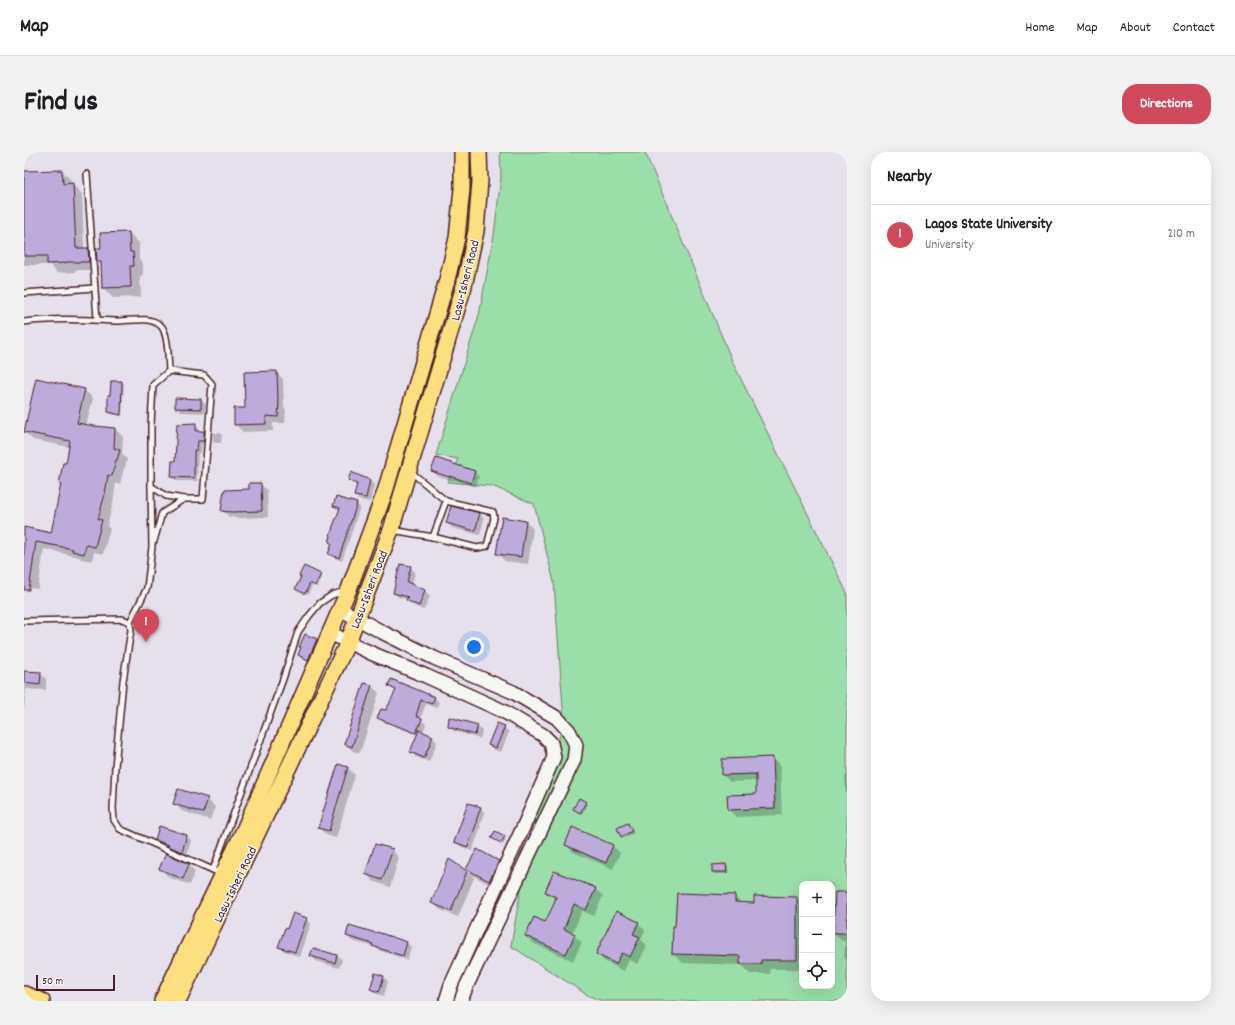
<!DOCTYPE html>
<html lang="en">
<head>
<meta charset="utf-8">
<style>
	body { margin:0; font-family:Dekko,sans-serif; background:#f2f2f2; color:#202124 }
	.controls { position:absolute; right:12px; bottom:12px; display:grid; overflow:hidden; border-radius:8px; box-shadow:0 4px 16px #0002 }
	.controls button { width:36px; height:36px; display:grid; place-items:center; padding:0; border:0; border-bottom:1px solid #e0e0e0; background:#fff; color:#202124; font:20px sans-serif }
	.scale { position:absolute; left:12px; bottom:10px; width:79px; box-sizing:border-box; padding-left:4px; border:2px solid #4a1f2b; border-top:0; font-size:11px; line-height:14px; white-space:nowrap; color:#4a1f2b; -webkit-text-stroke:3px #f6f6f2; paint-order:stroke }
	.you { position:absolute; left:450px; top:495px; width:14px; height:14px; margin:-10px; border:3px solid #fff; border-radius:50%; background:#1a73e8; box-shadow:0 0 0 6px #1a73e833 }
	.badge { display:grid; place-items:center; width:26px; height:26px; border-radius:50%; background:#d1495b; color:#fff; font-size:13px; font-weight:700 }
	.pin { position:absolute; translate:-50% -33px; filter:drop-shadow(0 1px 2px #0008) }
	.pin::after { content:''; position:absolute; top:21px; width:14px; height:12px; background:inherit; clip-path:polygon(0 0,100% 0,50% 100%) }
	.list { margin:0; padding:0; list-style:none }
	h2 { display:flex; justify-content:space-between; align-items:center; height:52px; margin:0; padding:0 16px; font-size:17px }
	h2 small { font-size:13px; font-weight:400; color:#757577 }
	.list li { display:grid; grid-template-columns:26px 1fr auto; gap:12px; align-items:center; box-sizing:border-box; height:60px; padding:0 16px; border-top:1px solid #e0e0e0 }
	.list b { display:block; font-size:15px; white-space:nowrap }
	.list p { margin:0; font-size:13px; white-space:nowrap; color:#757577 }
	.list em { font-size:13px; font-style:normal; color:#757577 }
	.icon { flex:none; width:22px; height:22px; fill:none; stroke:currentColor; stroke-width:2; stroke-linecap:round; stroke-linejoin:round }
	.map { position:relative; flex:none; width:823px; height:849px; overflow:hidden; border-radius:16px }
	header { display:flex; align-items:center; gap:24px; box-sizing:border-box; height:56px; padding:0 20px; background:#fff; border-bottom:1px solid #e0e0e0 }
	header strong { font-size:19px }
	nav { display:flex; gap:22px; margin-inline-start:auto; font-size:14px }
	.intro { display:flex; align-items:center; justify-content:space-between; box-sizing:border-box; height:96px; padding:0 24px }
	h1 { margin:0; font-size:28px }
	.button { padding:10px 18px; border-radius:16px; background:#d1495b; color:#fff; font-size:14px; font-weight:700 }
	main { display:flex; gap:24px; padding:0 24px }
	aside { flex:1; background:#fff; border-radius:16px; box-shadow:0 4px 16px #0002 }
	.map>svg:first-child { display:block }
	.green { fill:#9adea9; stroke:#727e6a; fill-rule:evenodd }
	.shadow { fill:#0003 }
	.building { fill:#bdabdb; stroke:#4a1f2b }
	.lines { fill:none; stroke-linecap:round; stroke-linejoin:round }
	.lane-casing { stroke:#4a1f2b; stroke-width:8 }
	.secondary-casing { stroke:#4a1f2b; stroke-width:16 }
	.primary-casing { stroke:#4a1f2b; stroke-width:18 }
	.lane { stroke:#f6f6f2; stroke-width:5 }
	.secondary { stroke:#f6f6f2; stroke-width:13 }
	.primary { stroke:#fedf80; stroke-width:15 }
	.labels { text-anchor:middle; stroke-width:3; stroke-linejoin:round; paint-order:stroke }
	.street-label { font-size:13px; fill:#4a1f2b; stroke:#f6f6f2 }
</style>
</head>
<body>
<header>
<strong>Map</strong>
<nav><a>Home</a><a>Map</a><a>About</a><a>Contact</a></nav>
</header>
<div class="intro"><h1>Find us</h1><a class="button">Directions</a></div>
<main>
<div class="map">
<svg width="823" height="849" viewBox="0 0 823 849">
	<rect width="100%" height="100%" fill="#e5e0eb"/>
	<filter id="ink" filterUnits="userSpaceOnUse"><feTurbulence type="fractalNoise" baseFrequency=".025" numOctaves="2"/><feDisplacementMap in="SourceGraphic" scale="8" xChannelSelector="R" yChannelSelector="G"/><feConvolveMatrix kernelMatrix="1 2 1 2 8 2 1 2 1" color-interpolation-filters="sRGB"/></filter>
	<g filter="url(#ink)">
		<!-- green -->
		<path class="green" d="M476 0H621L709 211 823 441V849H579L565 844 487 794 508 673 540 570 530 430 510 352 468 334 424 330 434 307 412 303 455 163 470 83 477 25ZM778 732H808V834H778Z"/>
		<!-- shadow -->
		<g class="shadow">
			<polygon points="38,19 47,28 47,32 48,32 58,42 60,97 64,97 74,107 78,97 105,81 115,91 115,108 119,111 119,123 116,124 117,145 89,146 79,136 78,114 73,108 74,118 51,118 51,120 33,121 26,113 0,113 0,20"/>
			<polygon points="252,220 259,227 260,256 262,258 261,271 249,271 249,279 219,280 211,272 222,257"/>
			<polygon points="88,230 98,230 100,232 98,264 87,262 85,260"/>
			<polygon points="60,238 69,246 62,274 91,277 99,285 98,302 103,307 101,316 100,316 96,332 92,331 89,351 83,374 86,377 79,402 70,400 68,409 57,407 55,405 20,397 14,437 5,436 0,431 0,376 28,382 38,333 36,331 43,313 46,295 9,288 1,280"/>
			<polygon points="177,248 182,253 181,261 157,260 152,255"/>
			<polygon points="171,272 175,276 175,280 180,280 184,284 183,293 178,292 177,301 174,301 173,329 152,329 148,325 152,310"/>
			<polygon points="189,281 195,281 198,283 197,291 191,291 189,289"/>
			<polygon points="409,319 451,320 455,325 452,335 430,328 430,329 413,324"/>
			<polygon points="325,328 346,329 350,333 346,350 335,348 331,343 334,334 329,332"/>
			<polygon points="236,332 243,338 244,365 215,366 205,365 198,358"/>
			<polygon points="333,352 336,355 318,409 309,405 306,402 309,393 316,358 313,357 310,354"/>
			<polygon points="456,362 460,367 456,383 428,376 423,371"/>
			<polygon points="502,370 509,377 504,412 481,409 473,401"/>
			<polygon points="386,415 391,420 388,433 401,439 406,444 400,458 388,453 384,448 374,445 370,441"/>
			<polygon points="296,423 298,425 293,435 289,432 284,443 275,439 278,426 276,424"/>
			<polygon points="282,483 293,488 298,493 289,512 280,508 275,503 278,496 277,495"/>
			<polygon points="0,520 16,521 22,527 22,538 2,537 0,559"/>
			<polygon points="347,534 355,541 336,601 329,599 321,592"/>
			<polygon points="366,534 410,546 415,550 412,556 402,552 396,567 402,572 399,581 408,585 413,590 405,610 392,605 387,600 394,583 359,570 354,565 362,560 372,540"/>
			<polygon points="453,574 458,579 456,587 430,579 425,575"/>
			<polygon points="480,575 485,580 477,600 470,598 465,593"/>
			<polygon points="748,606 756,613 758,663 712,665 705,658 733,643 733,629 706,630 699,623"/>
			<polygon points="314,613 324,616 331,623 312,686 302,683 295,676"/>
			<polygon points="821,624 823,624 823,640 822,639"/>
			<polygon points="183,647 191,655 186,668 158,659 150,651"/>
			<polygon points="556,647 564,653 558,662 550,657"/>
			<polygon points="456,656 460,660 456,674 457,675 448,699 436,694 432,690"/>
			<polygon points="604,672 610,681 600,686 598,684"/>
			<polygon points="549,677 589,694 596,701 589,717 549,700 542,693"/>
			<polygon points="163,684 167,688 163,704 149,697 137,693 132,688"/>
			<polygon points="480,685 482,687 479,693 469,686"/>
			<polygon points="368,698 375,706 366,735 349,729 342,722"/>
			<polygon points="425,709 447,722 443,717 474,709 482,717 472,736 446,722 450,726 434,765 415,757 409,750"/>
			<polygon points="164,712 171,720 166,733 144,725 137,717"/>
			<polygon points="702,713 704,715 704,722 691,722 689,720 689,714"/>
			<polygon points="571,737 579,744 570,764 558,759 548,782 558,790 549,809 509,791 502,784 522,771 532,748 522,740"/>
			<polygon points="823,741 823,808 820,806 821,789 818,789 810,780"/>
			<polygon points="710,744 718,752 731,752 772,746 778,751 778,817 746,817 746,822 726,822 718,813 659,811 649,802"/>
			<polygon points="283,767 287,772 276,805 260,799 256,795 264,778"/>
			<polygon points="614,771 621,778 617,787 623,794 614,812 605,808 600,819 580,809 573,802"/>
			<polygon points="353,782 383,791 387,795 383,808 354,798 351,795 328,789 323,784"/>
			<polygon points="313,803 318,808 315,816 292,809 287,804"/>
			<polygon points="359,825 364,829 360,844 352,842 347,837"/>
		</g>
		<!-- building -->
		<g class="building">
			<polygon points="38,18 39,32 49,31 52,96 64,96 65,110 42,110 42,111 23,112 23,104 0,104 0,19"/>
			<polygon points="105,80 106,100 109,100 110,114 106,114 107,135 78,136 77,110 73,110 72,96 77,96 76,81"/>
			<polygon points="253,219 254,249 255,250 254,265 242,264 242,272 210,273 210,256 221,256 220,220"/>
			<polygon points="12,226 61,237 53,271 70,274 91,276 90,296 96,298 93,308 92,308 88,324 84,323 81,342 74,367 78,368 71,395 62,393 60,402 48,399 49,397 12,390 5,438 0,438 0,375 27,381 37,332 35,332 39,311 42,311 46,289 0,280"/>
			<polygon points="87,229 98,229 97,263 84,260 84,243 86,243"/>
			<polygon points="151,246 177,247 177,257 151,256"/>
			<polygon points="172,271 172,279 180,279 180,289 174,289 173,298 170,298 170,326 147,325 148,309 151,309 153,272"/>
			<polygon points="412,306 451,319 447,331 425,324 425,325 407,319"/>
			<polygon points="327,320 346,328 342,346 330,344 333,332 324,328"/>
			<polygon points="225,331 237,331 238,359 208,360 197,359 200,338 225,337"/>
			<polygon points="312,345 333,351 315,406 304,402 308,392 305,390 307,384 306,383 309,377 308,377 316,356 309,354"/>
			<polygon points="427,354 456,361 451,379 422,371"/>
			<polygon points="478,365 502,369 497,405 472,402"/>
			<polygon points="376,412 387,414 383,430 401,438 395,454 382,448 384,445 369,441"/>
			<polygon points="280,414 297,422 291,434 286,431 281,442 271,437 277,425 275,424"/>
			<polygon points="281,482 293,487 284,508 274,503 277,495 275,495"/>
			<polygon points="0,519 17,520 16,533 0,531"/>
			<polygon points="367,527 411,545 408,552 397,548 392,564 398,567 392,581 353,566 357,557 362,558 372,538 364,534"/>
			<polygon points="340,531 348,533 328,595 320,592"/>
			<polygon points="425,565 454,573 451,583 424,575"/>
			<polygon points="473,571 481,574 472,596 464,593"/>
			<polygon points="395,578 409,584 400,606 386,600"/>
			<polygon points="749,605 751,656 704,658 703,643 732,642 732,622 698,623 698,607"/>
			<polygon points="314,612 324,615 305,679 294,676"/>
			<polygon points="154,637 184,646 179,661 149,652"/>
			<polygon points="555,646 562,650 556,661 549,657"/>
			<polygon points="444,651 457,655 452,669 453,670 444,695 430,690"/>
			<polygon points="604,671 608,679 597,685 593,676"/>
			<polygon points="135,674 163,683 158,700 144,694 145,693 131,688"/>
			<polygon points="548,675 589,693 582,711 541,693"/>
			<polygon points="471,679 481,684 477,691 467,686"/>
			<polygon points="351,692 369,697 358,728 341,722"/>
			<polygon points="453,697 475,709 465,729 442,717"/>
			<polygon points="142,701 165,712 159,727 135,717"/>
			<polygon points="425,707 443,719 427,759 407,751"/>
			<polygon points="702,712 703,720 688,720 688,713"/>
			<polygon points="530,719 572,736 562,758 550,752 540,777 551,782 542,802 501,784 510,765 521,770 529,754 532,745 521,740"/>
			<polygon points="811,740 823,740 823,781 809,781"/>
			<polygon points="653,741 711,743 711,750 730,751 730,744 773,745 773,808 737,808 737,812 716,812 716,804 648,802 649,774 651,774"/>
			<polygon points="592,759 615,770 609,782 616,785 606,805 598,801 592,812 572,802"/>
			<polygon points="269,761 283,766 271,800 254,795 261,776 263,777"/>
			<polygon points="325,773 352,781 353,780 383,790 379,804 348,794 349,792 322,784"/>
			<polygon points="289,796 313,803 311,811 286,804"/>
			<polygon points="351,821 360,824 355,840 346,837"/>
		</g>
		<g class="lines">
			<!-- lane casing -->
			<g class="lane-casing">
				<g id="lane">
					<polyline points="63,22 73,167"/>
					<polyline points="0,141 71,136"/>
					<path d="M0 170C31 166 63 168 94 169 107 169 125 164 136 173 145 180 144 208 145 219L180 223 188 232 179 347H160L142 344 127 334V273L129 233 145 219"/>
					<polyline points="368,378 409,385 422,349 387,320"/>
					<polyline points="409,385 453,396 463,394 470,366 469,360 422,349"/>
					<polyline points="130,389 138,361 160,347"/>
					<polyline points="0,469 98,467 106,470 107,478 99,529 91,615 89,656 90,668 96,677 198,722"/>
					<polyline points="106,470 123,436 128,395 127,334"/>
					<polyline points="189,718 259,527 274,480 285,464 296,451 308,443 321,439"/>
				</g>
			</g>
			<!-- secondary casing -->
			<g class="secondary-casing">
				<g id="secondary">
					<polyline points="316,457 358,480 410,506 489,540 533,566 545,579 552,593 550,608 442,835 437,849"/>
					<polyline points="306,481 347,501 402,524 479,559 519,583 527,591 530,605 502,669 427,833 422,849"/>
				</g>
			</g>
			<!-- primary casing -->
			<g class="primary-casing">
				<g id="primary">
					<polyline points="0,842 18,849"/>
					<polyline points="138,849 220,678 325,437 361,340 423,128 433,86 438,37 438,0"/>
					<polyline points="154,849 324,490 367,378 440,134 452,79 456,29 455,0"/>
				</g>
			</g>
			<!-- lane -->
			<use href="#lane" class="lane"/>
			<!-- secondary -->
			<use href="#secondary" class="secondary"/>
			<!-- primary -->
			<use href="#primary" class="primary"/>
		</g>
	</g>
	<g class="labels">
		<!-- street labels -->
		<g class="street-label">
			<text transform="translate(440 128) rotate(-76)" y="5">Lasu-Isheri Road</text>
			<text transform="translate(344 437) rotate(-69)" y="5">Lasu-Isheri Road</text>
			<text transform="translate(210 732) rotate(-64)" y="5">Lasu-Isheri Road</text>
		</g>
	</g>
</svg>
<div class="controls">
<button>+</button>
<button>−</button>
<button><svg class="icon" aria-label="locate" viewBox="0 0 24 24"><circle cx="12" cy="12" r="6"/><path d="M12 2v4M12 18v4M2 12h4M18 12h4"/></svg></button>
</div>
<div class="scale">50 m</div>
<div class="you"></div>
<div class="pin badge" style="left:122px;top:490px">1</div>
</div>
<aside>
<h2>Nearby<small></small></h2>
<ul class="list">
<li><span class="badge">1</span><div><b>Lagos State University</b><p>University</p></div><em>210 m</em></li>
</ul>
</aside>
</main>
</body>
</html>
